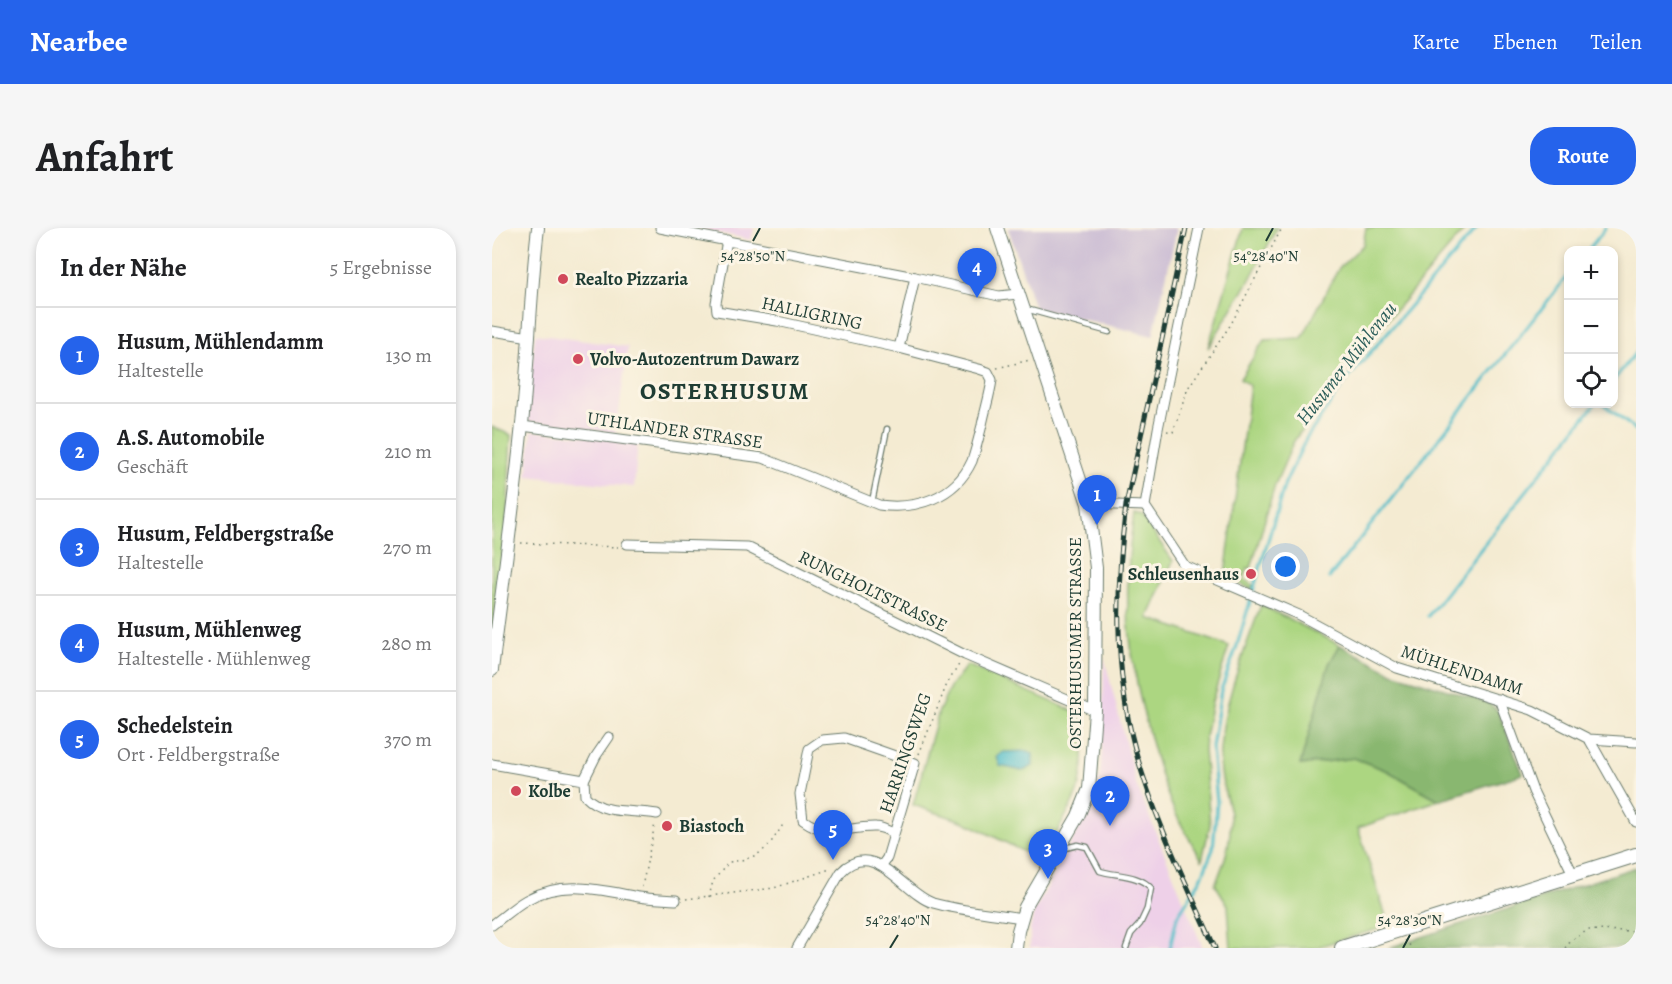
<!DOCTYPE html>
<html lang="de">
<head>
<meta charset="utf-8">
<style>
	body { margin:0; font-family:Alegreya,serif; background:#f6f6f6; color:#202124 }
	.controls { position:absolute; right:18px; top:18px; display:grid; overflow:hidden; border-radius:12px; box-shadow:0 3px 9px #0003 }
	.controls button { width:54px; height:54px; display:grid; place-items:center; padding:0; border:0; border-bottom:2px solid #e0e0e0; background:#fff; color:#202124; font:30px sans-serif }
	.you { position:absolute; left:794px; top:339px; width:21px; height:21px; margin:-15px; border:4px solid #fff; border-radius:50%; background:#1a73e8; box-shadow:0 0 0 9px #1a73e833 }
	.badge { display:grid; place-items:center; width:39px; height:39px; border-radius:50%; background:#2563eb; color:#fff; font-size:20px; font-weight:700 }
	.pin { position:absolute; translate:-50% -50px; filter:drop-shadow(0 2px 3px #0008) }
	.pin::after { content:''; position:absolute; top:32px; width:21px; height:18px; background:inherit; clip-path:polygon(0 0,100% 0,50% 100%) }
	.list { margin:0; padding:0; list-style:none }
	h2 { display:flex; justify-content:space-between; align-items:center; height:78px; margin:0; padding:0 24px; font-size:26px }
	h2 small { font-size:20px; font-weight:400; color:#757577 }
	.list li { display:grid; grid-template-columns:39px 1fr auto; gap:18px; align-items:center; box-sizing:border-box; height:96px; padding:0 24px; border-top:2px solid #e0e0e0 }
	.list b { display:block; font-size:22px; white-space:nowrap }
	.list p { margin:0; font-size:20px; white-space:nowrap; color:#757577 }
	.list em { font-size:20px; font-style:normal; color:#757577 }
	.icon { flex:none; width:33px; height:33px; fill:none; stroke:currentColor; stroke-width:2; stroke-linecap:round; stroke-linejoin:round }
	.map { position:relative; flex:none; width:1144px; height:720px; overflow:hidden; border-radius:24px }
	header { display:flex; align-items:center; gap:36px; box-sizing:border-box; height:84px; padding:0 30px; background:#2563eb; color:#fff }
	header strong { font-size:28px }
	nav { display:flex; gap:33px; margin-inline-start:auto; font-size:21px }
	.intro { display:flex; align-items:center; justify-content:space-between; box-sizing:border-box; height:144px; padding:0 36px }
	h1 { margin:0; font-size:42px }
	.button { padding:15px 27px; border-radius:24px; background:#2563eb; color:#fff; font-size:21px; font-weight:700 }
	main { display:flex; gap:36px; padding:0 36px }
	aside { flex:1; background:#fff; border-radius:24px; box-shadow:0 3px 9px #0003 }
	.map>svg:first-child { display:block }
	.built { fill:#eed0e8 }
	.industrial { fill:#ccbed4 }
	.green { fill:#acd681; stroke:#668a5a; stroke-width:1.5 }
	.forest { fill:#89b76f; stroke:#547a52; stroke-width:1.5 }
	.water { fill:#50bdc9; stroke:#387d7e; stroke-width:1.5 }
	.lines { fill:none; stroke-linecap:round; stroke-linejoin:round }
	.stream { stroke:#50bdc9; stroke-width:3 }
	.service-casing { stroke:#6a7a6b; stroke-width:7 }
	.minor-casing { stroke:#6a7a6b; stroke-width:11 }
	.tertiary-casing { stroke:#6a7a6b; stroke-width:14 }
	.secondary-casing { stroke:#6a7a6b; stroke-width:16 }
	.path { stroke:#6a7a6b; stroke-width:1.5; stroke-dasharray:1.5 4.5; stroke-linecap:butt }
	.service { stroke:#fff; stroke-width:4.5 }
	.minor { stroke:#fff; stroke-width:9 }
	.tertiary { stroke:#fff; stroke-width:12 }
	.secondary { stroke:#fff; stroke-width:14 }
	.rail-casing { stroke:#1f3d34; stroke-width:5 }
	.rail { stroke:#fcf5e5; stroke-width:3; stroke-dasharray:9; stroke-linecap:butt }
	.ticks { fill:none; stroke:#1f3d34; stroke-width:2 }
	.poi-dot { fill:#d1495b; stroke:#fcf5e5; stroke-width:2 }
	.labels { text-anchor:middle; stroke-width:6; stroke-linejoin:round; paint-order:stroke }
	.poi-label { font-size:18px; font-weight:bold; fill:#1f3d34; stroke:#fcf5e5; text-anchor:start }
	.street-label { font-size:18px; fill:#1f3d34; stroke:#fcf5e5 }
	.water-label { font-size:20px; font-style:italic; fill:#2b5d59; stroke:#fcf5e5 }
	.district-label { font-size:24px; font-weight:bold; letter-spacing:1.5px; fill:#1f3d34; stroke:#fcf5e5 }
	.ticks-label { font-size:15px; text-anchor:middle; fill:#1f3d34; stroke:#fcf5e5; stroke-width:6; stroke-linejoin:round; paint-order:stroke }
</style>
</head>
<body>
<header>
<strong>Nearbee</strong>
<nav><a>Karte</a><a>Ebenen</a><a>Teilen</a></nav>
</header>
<div class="intro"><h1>Anfahrt</h1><a class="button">Route</a></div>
<main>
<aside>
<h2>In der Nähe<small>5 Ergebnisse</small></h2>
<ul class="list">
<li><span class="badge">1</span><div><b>Husum, Mühlendamm</b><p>Haltestelle</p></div><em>130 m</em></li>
<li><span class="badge">2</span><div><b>A.S. Automobile</b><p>Geschäft</p></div><em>210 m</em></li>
<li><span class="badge">3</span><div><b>Husum, Feldbergstraße</b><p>Haltestelle</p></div><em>270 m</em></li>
<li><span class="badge">4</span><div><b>Husum, Mühlenweg</b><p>Haltestelle · Mühlenweg</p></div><em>280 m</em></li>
<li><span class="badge">5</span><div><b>Schedelstein</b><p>Ort · Feldbergstraße</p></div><em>370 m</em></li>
</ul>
</aside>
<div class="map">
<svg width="1144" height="720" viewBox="0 0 1144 720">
	<rect width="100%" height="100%" fill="#fcf5e5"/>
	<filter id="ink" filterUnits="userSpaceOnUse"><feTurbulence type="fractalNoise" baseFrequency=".0167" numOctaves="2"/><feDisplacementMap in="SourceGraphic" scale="12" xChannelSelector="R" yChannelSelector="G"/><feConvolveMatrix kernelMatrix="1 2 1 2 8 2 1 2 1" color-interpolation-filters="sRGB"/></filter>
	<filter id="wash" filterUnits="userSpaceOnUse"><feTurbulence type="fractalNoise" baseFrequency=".008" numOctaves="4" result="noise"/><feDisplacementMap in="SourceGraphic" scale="24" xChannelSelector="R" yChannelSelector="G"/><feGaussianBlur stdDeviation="1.35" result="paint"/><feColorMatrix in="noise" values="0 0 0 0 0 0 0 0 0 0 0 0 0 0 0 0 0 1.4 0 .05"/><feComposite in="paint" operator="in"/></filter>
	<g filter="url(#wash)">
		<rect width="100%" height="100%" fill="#f4ebd2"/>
		<!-- built -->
		<g class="built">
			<polygon points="205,0 262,0 259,12"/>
			<polygon points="43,106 136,119 124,205 35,193"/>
			<polygon points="40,203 146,213 142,259 35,248"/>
			<polygon points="612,429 644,556 711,720 538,720 538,702 542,684 592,590 602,569 608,547 610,525"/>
		</g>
		<!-- industrial -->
		<polygon class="industrial" points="516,0 685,0 661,108 543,80"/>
		<!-- green -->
		<g class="green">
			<polygon points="751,0 785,0 756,55 716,120"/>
			<polygon points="874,0 974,0 840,157 802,213 783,257 759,340 755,340 752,351 761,357 759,361 733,348 758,158 748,151 772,112 810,110 847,40 871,17"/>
			<polygon points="0,199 19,207 15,288 0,415"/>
			<path d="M642 285 649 287 681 333 656 390 737 418 720 473 713 509 712 522 718 597 710 632C700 615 689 598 681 580 670 555 663 529 656 502 635 423 630 366 642 285Z"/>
			<path d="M769 377 848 417 837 436 808 537 862 530 896 543 947 572 866 600 897 698 821 720H739L736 677 723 656C734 634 743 600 736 576 731 558 727 542 728 522 732 472 752 424 769 377Z"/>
			<polygon points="475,437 584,484 592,494 591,537 588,556 581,574 550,633 473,594 421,577 447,483 459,458"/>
		</g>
		<!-- forest -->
		<g class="forest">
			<polygon points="848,417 901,445 997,475 1006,483 1031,546 947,572 896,543 862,530 808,537 837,436"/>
			<polygon points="1144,639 1144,720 896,720"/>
		</g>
		<!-- water -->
		<polygon class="water" points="536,523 541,526 541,538 531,543 508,538 505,529 511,524"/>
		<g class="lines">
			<!-- stream -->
			<g class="stream">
				<polyline points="1096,22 1114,0"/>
				<polyline points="1122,152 1144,124"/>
				<polyline points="1111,176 1144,202"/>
				<polyline points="837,350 1076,47"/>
				<polyline points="936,388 1103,176"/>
				<polyline points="678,720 685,689 709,651 721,621 725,574 720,520 729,462 744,421 793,255 814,211 853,154 985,0"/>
			</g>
		</g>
	</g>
	<g filter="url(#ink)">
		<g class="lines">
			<!-- service casing -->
			<g class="service-casing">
				<g id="service">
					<polyline points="534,81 617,104"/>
					<polyline points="380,274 395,201"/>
					<path d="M569 621 586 617 595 619 608 643C624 648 647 646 659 660L655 681 648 696 639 706 634 720"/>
				</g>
			</g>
			<!-- minor casing -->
			<g class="minor-casing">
				<g id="minor">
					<polyline points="168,0 423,49 507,68 526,66"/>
					<polyline points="707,0 666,201 653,278 693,338 807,387 905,440 1040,482 1097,511 1144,514"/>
					<polyline points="235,12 224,75 225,83 285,93 407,120 423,49"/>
					<polyline points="0,103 38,109"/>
					<path d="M30 198 271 230 387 277C424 282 463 270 480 233 484 221 487 209 490 197 493 182 498 167 500 152L496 144 487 141 407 120"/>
					<polyline points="596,276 653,278"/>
					<polyline points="135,316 255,319 473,427 603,483"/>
					<polyline points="1007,471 1041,563 1081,646"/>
					<polyline points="1097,511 1144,594"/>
					<path d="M0 536 92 552 93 568C112 588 141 581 165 586"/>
					<polyline points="92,552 104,528 117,509"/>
					<path d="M390 637 395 630 423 535 352 510 330 512 317 521 308 566 311 592C340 612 354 598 384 599 390 599 397 603 402 606"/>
					<path d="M0 697C11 689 22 679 34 672 71 651 108 662 147 669 159 671 172 671 184 672"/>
					<path d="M305 720 349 644C382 609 412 666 441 675 469 683 501 685 529 690"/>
				</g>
			</g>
			<!-- tertiary casing -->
			<g class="tertiary-casing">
				<g id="tertiary">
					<polyline points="505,0 596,276 604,340 603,483 597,561 586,588 533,679 526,703 524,720"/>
					<path d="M0 442C10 360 22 278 30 196 37 131 38 65 46 0"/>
				</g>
			</g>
			<!-- secondary casing -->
			<g class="secondary-casing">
				<polyline id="secondary" points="850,720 1144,627"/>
			</g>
			<!-- path -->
			<g class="path">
				<polyline points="505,140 538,132"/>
				<polyline points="675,203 681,204 696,160 739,96 790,0"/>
				<polyline points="29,315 126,319"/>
				<polyline points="427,526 455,456 468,435"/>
				<polyline points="150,659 163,596"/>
				<path d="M217 669 221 653 237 634C269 630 275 622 292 595"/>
				<polyline points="194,671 282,660 338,641"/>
				<polyline points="913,712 920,720"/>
				<polyline points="1073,720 1079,713 1096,702 1144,703"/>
			</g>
			<!-- service -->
			<use href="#service" class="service"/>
			<!-- minor -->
			<use href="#minor" class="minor"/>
			<!-- tertiary -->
			<use href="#tertiary" class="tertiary"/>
			<!-- secondary -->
			<use href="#secondary" class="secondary"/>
			<!-- rail casing -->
			<g class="rail-casing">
				<path id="rail" d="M694 0 634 277C624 359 622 441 643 521 662 590 694 655 723 720"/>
			</g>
			<!-- rail -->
			<use href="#rail" class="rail"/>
		</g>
	</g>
	<!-- ticks -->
	<path class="ticks" d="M261 13 268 0M774 13 781 0M398 720 406 707M911 720 918 707"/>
	<!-- markers -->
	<g class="poi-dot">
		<circle cx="71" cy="51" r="6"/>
		<circle cx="86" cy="131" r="6"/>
		<circle cx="759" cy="346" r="6"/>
		<circle cx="24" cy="563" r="6"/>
		<circle cx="175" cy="598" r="6"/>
	</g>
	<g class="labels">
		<!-- poi labels -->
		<g class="poi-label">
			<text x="83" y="57">Realto Pizzaria</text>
			<text x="98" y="137">Volvo-Autozentrum Dawarz</text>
			<text x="747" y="352" text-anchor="end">Schleusenhaus</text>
			<text x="36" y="569">Kolbe</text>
			<text x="187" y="604">Biastoch</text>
		</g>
		<!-- street labels -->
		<g class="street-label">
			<text transform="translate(320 85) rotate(12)" y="6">HALLIGRING</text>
			<text transform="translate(183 202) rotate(8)" y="6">UTHLANDER STRASSE</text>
			<text transform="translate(381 363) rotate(26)" y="6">RUNGHOLTSTRASSE</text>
			<text transform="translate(583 415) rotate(-90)" y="6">OSTERHUSUMER STRASSE</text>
			<text transform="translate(970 442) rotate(18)" y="6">MÜHLENDAMM</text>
			<text transform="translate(413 525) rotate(-71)" y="6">HARRINGSWEG</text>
		</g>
		<!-- water labels -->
		<g class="water-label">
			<text transform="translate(854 135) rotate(-52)" y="7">Husumer Mühlenau</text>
		</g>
		<!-- district labels -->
		<g class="district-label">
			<text x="233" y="171">OSTERHUSUM</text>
		</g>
	</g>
	<g class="ticks-label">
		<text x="261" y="33">54°28'50"N</text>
		<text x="774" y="33">54°28'40"N</text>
		<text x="406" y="697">54°28'40"N</text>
		<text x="918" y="697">54°28'30"N</text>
	</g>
</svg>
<div class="controls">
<button>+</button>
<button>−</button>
<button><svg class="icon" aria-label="locate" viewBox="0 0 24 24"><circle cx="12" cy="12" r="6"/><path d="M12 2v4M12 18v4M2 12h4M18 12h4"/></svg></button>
</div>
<div class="you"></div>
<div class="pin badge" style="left:605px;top:297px">1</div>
<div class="pin badge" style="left:618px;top:598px">2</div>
<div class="pin badge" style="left:556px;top:651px">3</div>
<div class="pin badge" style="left:485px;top:70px">4</div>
<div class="pin badge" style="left:341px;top:632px">5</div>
</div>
</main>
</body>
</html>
